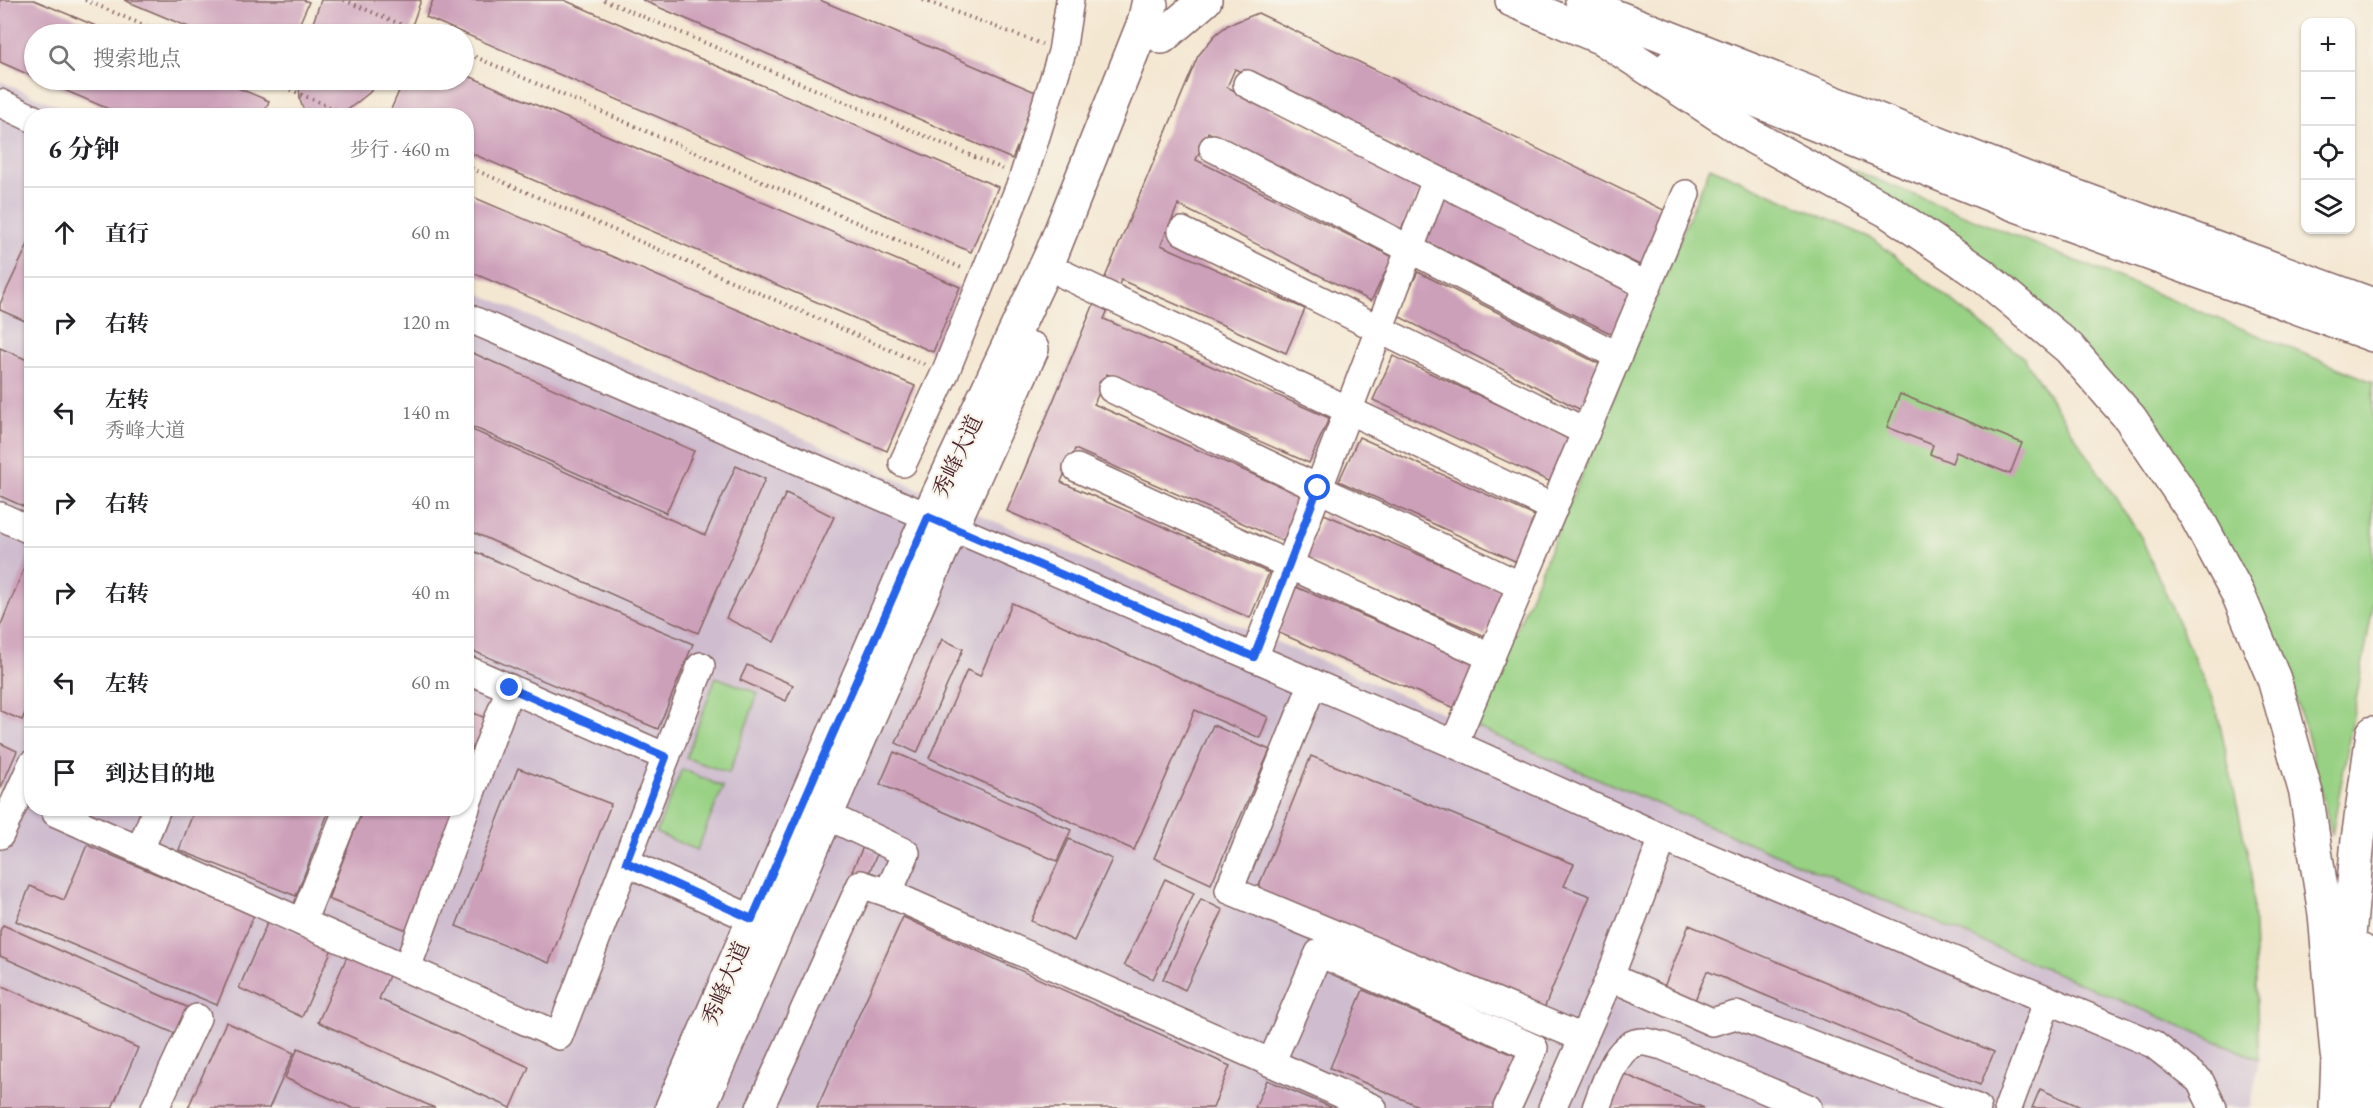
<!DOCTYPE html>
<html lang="zh">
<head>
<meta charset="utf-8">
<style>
	body { margin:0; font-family:"EB Garamond","Noto Serif SC",serif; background:#f2f2f2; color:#202124 }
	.controls { position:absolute; right:18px; top:18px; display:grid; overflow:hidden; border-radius:12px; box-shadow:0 2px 4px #0004 }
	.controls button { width:54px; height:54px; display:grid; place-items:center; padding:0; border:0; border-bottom:2px solid #e0e0e0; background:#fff; color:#202124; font:30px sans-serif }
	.stop { position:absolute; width:18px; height:18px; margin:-14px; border:4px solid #2563eb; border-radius:50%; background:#fff }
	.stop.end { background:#2563eb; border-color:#fff; box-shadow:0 2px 6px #0008 }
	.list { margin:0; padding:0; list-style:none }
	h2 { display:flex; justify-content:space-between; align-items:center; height:78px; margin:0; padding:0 24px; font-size:26px }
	h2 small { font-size:20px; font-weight:400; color:#757577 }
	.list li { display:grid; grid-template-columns:39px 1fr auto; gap:18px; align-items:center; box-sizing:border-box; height:90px; padding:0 24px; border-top:2px solid #e0e0e0 }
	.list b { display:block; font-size:22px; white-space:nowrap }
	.list p { margin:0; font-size:20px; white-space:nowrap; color:#757577 }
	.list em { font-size:20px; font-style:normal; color:#757577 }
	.icon { flex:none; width:33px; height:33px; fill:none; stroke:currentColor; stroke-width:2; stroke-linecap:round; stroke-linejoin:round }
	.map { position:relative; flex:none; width:2373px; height:1108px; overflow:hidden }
	.search { position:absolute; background:#fff; box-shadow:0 2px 4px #0004; left:24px; top:24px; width:450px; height:66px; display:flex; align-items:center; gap:15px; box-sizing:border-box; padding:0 21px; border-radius:33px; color:#757577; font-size:22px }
	.panel { position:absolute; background:#fff; box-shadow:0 2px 4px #0004; left:24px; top:108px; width:450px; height:708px; border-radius:24px }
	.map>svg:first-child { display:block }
	.industrial { fill:#cfbdcf }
	.green { fill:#98d184; stroke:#717858; stroke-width:1.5 }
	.building { fill:#cda0ba }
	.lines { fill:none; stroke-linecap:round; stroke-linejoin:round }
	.minor-casing { stroke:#866565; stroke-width:30 }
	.major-casing { stroke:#866565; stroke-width:36 }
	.highway-casing { stroke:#866565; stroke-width:36 }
	.path { stroke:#866565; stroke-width:4; stroke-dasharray:1.5 4.5; stroke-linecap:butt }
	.minor { stroke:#fff; stroke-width:27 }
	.major { stroke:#fff; stroke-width:33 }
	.highway { stroke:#fff; stroke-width:33 }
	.route { stroke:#2563eb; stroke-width:8 }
	.labels { text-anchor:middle; stroke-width:4.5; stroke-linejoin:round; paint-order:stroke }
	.street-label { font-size:22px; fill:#4a1f2b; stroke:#f7f3e8 }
</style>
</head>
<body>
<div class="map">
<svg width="2373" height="1108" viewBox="0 0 2373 1108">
	<rect width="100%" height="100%" fill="#f7f3e8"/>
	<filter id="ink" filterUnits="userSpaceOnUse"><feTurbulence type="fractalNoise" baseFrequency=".0167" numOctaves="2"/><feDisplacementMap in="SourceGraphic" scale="12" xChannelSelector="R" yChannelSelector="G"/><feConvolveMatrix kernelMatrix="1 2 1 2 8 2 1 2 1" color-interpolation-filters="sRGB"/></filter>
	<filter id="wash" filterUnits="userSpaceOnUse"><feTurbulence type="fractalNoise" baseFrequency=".008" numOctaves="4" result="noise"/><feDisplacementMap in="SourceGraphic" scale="24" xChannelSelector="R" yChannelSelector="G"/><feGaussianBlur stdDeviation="1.35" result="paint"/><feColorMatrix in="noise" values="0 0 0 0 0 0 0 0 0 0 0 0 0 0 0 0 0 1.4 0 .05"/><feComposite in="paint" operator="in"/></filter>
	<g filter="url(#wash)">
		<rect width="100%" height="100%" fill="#f4e7d2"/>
		<!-- industrial -->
		<polygon class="industrial" points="0,81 78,115 32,116 32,808 466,808 467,288 905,483 1476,727 1710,167 1873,239 2024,358 2141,537 2217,711 2252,875 2259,1059 2251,1108 0,1108"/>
		<!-- green -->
		<g class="green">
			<polygon points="1831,161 2373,382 2373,605 2332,835 2307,733 2273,636 2225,541 1994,267"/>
			<polygon points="1710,167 1873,239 2024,358 2141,537 2217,711 2252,875 2259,1059 1476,727"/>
			<polygon points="716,677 758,693 729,773 686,758"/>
			<polygon points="682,769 723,787 697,850 656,833"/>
		</g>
		<g id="blocks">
			<!-- building -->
			<g class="building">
				<polygon points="0,0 34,0 115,34 34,34 34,77 0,62"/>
				<polygon points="124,0 303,0 309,2 295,34 205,34"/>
				<polygon points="321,0 421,0 409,34 309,34"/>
				<polygon points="433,0 564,0 998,187 971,252 426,17"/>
				<polygon points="642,0 820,0 1040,94 1012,159"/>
				<polygon points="1258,13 1672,214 1646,268 1235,69 1227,87 1422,188 1400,231 1208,132 1196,160 1393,257 1371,301 1178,205 1161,245 1305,309 1286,353 1121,280 1104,319 1329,418 1309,463 1107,374 1094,404 1302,496 1283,541 1075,449 1061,482 1269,573 1250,618 1007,511 1198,56 1215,35 1228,25"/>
				<polygon points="464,74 960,287 933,352 466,151 466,116 388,116 404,80 464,80"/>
				<polygon points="41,80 219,80 269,101 263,116 125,116"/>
				<polygon points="299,80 381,80 369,93 340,116 306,116 300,100"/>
				<polygon points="466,194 915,386 887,451 466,270"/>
				<polygon points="1444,196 1634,290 1612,334 1423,240"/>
				<polygon points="32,236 32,324 0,310 0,304"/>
				<polygon points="1418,272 1603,366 1581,410 1396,315"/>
				<polygon points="0,348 32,362 32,510 0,496"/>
				<polygon points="466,350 694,451 666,513 466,424"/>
				<polygon points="1393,356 1571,438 1551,482 1373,400"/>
				<polygon points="1900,394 2022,443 2010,474 1956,452 1952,463 1930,454 1933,445 1887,427"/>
				<polygon points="466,427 705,535 736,466 765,479 698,633 466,529"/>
				<polygon points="1359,437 1537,517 1517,562 1339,481"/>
				<polygon points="786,493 834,517 774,642 726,618"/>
				<polygon points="1324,514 1504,591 1485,636 1305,559"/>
				<polygon points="466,548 693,644 658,729 466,648"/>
				<polygon points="31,551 32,697 22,720 0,711 0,627"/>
				<polygon points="1296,587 1476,664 1457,709 1277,632"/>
				<polygon points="1012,603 1268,717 1260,738 1195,710 1134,850 929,758 967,670 980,676"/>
				<polygon points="942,639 963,649 917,753 896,743"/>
				<polygon points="747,665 793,685 786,701 740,680"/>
				<polygon points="466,710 488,719 466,774"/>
				<polygon points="1213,725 1270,750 1211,884 1154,858"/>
				<polygon points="0,743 17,751 0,790"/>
				<polygon points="894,752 1071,830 1057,861 880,784"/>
				<polygon points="1311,756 1574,864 1564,886 1590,896 1543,1011 1256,893"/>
				<polygon points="518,768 611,804 549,963 456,926"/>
				<polygon points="195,808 330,808 296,896 179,850"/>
				<polygon points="363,808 453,808 407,930 328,899"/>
				<polygon points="1069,839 1112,859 1074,941 1031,921"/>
				<polygon points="87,845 254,915 217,1005 16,921 30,886 64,900"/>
				<polygon points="863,847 877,854 866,880 851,873"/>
				<polygon points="1165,879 1194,893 1153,979 1124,965"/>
				<polygon points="1201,899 1223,910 1185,990 1163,979"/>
				<polygon points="903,917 1230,1066 1213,1108 817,1108"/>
				<polygon points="268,921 332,949 302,1017 239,988"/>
				<polygon points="3,925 189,1008 178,1035 0,956 0,931"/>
				<polygon points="1689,925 1994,1052 1980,1085 1707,971 1693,1005 1662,992"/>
				<polygon points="349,952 391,971 379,999 529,1067 511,1108 318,1022"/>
				<polygon points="0,985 138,1048 112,1108 0,1108"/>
				<polygon points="1363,990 1521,1058 1500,1108 1423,1108 1330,1068"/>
				<polygon points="226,1022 294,1053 269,1108 188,1108"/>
				<polygon points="298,1048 435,1108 352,1108 285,1078"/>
				<polygon points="1624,1074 1704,1108 1610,1108"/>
				<polygon points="1267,1080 1333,1108 1255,1108"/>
				<polygon points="2040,1089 2083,1108 2032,1108"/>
			</g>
		</g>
	</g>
	<g filter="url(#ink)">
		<use href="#blocks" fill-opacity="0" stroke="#866565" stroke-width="1.5"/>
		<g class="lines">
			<!-- minor casing -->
			<g class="minor-casing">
				<g id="minor">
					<polyline points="1247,84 1648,286"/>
					<polyline points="0,103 32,118"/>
					<polyline points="1213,148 1618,356"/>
					<polyline points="1182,231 1586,432"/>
					<polyline points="1065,275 1554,508"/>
					<polyline points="466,317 1454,744 1663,838 2153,1044 2200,1081 2213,1108"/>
					<polyline points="1112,389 1521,586"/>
					<polyline points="903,463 945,373 1023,178 1062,52 1070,0"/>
					<polyline points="1077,468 1491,657"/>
					<polyline points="0,516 32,531"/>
					<polyline points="1254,658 1436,180"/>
					<polyline points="466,669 666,757"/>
					<polyline points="1313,683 1229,890 1583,1038"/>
					<polyline points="1454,744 1686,194"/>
					<polyline points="466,806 510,688"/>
					<polyline points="56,813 559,1036 701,666"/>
					<polyline points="826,815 906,853 888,893 1373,1108"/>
					<polyline points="0,835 32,764"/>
					<polyline points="140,850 157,808"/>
					<polyline points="626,862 752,919"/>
					<polyline points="302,922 348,808"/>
					<polyline points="407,968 466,808"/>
					<polyline points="1610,977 1712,1022 1736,1015 1977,1108"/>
					<polyline points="1271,1063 1319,953 1534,1048 1507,1108"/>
					<polyline points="155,1108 197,1018"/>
					<polyline points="760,1108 861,884 888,893"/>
					<polyline points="1552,1108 1610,977 1663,838"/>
					<path d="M1596 1108C1604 1088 1616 1040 1644 1042 1650 1042 1657 1045 1663 1046L1808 1108"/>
					<polyline points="2008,1108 2048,1000"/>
				</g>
			</g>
			<!-- major casing -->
			<g class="major-casing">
				<g id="major">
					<polyline points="672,1108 928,517 1052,253 1151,5"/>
					<polyline points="699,1108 951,528 1032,349"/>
				</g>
			</g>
			<!-- highway casing -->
			<g class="highway-casing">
				<g id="highway">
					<polyline points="1512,0 1623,47"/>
					<polyline points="1582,0 1614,16 2028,179 2373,305"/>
					<polyline points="1142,32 1149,0"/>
					<polyline points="1162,37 1205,0"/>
					<polyline points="1605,40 1753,137 1888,211 1982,275 2069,348 2130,418 2195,514 2238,594 2274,679 2306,793 2325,914 2337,1054"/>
					<polyline points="1671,66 2014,204 2373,335"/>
					<polyline points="2345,978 2358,840 2373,733"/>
					<polyline points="2336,1108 2339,1033"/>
					<polyline points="2361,1108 2358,1060 2362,951"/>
				</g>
			</g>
			<!-- path -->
			<g class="path">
				<polyline points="85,0 164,34"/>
				<polyline points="344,0 423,34"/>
				<polyline points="604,0 1003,169"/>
				<polyline points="923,0 1042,44"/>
				<polyline points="464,52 964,269"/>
				<polyline points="268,80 351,116"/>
				<polyline points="466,166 925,365"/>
			</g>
			<!-- minor -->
			<use href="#minor" class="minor"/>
			<!-- major -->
			<use href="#major" class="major"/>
			<!-- highway -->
			<use href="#highway" class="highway"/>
		</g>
	</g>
	<g class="lines" filter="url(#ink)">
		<!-- route -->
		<polyline class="route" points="510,688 666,757 626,862 752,919 928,517 1254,657 1318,488"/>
	</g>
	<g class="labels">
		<!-- street labels -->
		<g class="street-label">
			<text transform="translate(957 456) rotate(-65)" y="8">秀峰大道</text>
			<text transform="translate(725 983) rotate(-67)" y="8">秀峰大道</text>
		</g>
	</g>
</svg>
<div class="controls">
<button>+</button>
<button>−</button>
<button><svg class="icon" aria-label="locate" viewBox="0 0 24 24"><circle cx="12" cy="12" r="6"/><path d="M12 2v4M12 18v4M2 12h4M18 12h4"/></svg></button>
<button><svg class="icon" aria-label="layers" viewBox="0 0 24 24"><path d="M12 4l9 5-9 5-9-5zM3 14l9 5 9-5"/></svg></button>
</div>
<div class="stop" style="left:1318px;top:488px"></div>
<div class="stop end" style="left:510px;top:688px"></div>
<div class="search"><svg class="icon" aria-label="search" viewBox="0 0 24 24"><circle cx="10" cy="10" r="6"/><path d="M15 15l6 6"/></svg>搜索地点</div>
<section class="panel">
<h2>6 分钟<small>步行 · 460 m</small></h2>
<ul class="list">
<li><svg class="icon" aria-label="ahead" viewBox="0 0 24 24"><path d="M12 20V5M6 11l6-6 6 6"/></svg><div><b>直行</b></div><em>60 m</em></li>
<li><svg class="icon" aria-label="right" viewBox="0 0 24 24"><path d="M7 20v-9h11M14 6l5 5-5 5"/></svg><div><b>右转</b></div><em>120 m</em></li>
<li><svg class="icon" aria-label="left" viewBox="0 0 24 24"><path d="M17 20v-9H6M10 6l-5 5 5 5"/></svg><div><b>左转</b><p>秀峰大道</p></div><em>140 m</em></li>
<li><svg class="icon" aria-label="right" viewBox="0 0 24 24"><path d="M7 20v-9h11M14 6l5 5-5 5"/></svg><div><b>右转</b></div><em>40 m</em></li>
<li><svg class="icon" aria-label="right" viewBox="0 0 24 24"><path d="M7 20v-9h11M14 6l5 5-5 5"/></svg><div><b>右转</b></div><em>40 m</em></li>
<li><svg class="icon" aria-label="left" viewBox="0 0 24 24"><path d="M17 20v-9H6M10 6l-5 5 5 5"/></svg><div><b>左转</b></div><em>60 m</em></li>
<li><svg class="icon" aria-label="arrive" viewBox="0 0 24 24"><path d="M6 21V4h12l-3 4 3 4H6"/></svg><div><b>到达目的地</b></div></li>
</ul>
</section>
</div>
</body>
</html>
